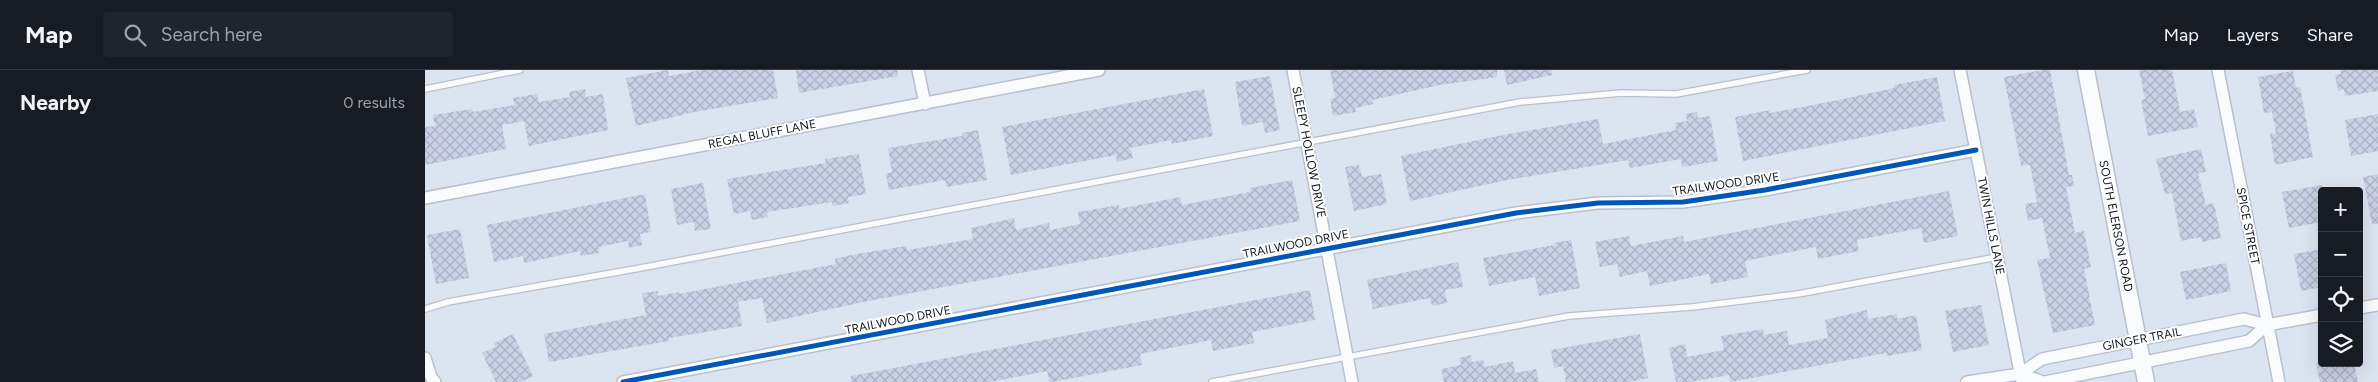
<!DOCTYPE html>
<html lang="en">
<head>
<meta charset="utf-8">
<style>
	body { margin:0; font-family:Figtree,sans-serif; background:#20242c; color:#f1f3f6 }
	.controls { position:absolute; right:15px; bottom:15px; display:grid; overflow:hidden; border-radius:5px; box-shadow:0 5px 20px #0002 }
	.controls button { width:45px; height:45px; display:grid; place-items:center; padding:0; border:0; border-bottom:1px solid #363941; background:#171b24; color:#f1f3f6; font:25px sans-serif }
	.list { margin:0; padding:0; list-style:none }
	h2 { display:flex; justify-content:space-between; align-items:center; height:65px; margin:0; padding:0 20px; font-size:21px }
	h2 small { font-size:16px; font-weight:400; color:#9ea1a6 }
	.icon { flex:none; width:28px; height:28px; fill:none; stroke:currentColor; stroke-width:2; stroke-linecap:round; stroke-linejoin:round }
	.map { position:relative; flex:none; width:1953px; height:312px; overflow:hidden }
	header { display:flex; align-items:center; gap:30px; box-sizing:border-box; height:70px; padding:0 25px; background:#171b24; border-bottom:1px solid #363941 }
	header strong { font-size:24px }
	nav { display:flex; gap:28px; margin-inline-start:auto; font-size:18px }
	.search { width:350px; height:45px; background:#20242c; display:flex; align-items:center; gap:12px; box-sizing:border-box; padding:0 18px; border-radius:5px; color:#9ea1a6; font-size:19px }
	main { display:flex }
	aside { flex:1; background:#171b24 }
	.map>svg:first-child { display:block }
	.building { fill:url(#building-cross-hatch) }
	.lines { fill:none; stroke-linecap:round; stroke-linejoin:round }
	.lane-casing { stroke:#bac0cc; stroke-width:8 }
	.street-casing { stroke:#bac0cc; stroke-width:14 }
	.secondary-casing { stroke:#bac0cc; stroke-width:19 }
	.lane { stroke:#fafbfd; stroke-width:5.5 }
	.street { stroke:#fafbfd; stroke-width:11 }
	.secondary { stroke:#fafbfd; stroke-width:16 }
	.cycleway-casing { stroke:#fff; stroke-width:8 }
	.cycleway { stroke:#0057b8; stroke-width:5 }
	.labels { text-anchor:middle; stroke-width:4; stroke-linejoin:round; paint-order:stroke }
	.street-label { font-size:12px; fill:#0f1520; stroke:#fff }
</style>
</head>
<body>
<header>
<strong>Map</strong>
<div class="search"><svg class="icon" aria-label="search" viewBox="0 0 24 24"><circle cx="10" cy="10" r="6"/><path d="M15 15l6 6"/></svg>Search here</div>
<nav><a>Map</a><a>Layers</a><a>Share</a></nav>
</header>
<main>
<aside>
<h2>Nearby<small>0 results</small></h2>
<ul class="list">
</ul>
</aside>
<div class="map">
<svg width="1953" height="312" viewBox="0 0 1953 312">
	<defs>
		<pattern id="building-cross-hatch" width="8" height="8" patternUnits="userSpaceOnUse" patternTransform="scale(1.25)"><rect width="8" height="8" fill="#cad0e5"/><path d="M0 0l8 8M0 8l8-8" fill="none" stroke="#acb2c4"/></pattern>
	</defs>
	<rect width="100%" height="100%" fill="#dbe4f1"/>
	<!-- building -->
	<g class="building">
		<polygon points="243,0 244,6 277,0 348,0 353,28 269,42 211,56 201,8"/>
		<polygon points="371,0 472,0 473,6 374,23"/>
		<polygon points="905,0 1072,0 1072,7 1015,15 947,30 948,34 930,38 931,42 908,46 905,29 910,28"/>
		<polygon points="1079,0 1126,0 1127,5 1082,15"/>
		<polygon points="1618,0 1625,0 1644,105 1647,105 1649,116 1641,117 1650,163 1659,161 1666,197 1659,199 1670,255 1628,263 1612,190 1625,188 1617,148 1603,151 1600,134 1612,132 1605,95 1596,96 1579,7"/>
		<polygon points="1714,0 1747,0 1755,42 1769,39 1773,57 1723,66 1716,30 1720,29"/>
		<polygon points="1915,0 1953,0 1953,21 1920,26 1919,19 1913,21 1910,5 1916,4"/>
		<polygon points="1868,1 1871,18 1875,17 1888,87 1850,95 1845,64 1851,63 1847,42 1839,43 1833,7"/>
		<polygon points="845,6 855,60 840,63 838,52 817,56 810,12"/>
		<polygon points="1512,7 1520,51 1318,91 1310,47 1345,40 1345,43 1414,30 1469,18 1469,15"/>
		<polygon points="160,19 161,27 178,24 183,60 104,76 99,51 77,55 81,79 0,95 0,57 10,56 8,45 47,39 48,42 90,35 88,28 112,24 114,32 145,27 144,22"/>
		<polygon points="779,19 788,66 747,74 746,70 705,78 708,88 692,92 691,85 586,105 577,57"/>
		<polygon points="1272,42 1273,48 1285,46 1293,91 1257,97 1256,89 1205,98 1203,90 1082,110 985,131 976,86 1083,64 1173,49 1178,74 1251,60 1250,53 1262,51 1261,44"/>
		<polygon points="1953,44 1953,81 1926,86 1920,50"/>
		<polygon points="553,60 562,110 521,117 520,110 464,120 461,104 467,102 463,78 537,66 537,63"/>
		<polygon points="1776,79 1781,102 1773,103 1781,135 1789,133 1796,168 1777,172 1776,167 1756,171 1747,123 1740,124 1731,89"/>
		<polygon points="434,84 441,124 423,127 424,133 408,136 407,132 342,142 343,147 327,150 325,141 309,144 302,109 401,93 400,89"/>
		<polygon points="934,95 937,107 956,104 962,134 929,141 920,97"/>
		<polygon points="1953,104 1953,154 1947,154 1938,107"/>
		<polygon points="867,110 875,151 438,232 342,253 337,228 313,232 317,256 244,268 244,271 124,292 119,264 221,245 217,223 233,221 233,226 254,222 254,224 411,194 410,189 426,185 481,176 482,180 548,169 546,158 589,148 591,160 624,153 625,160 655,154 653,142 694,135 694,139 755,127 757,135 825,122 825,118"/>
		<polygon points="278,113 286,159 270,161 269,152 252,155 246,119"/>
		<polygon points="1897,115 1897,152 1864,158 1857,122"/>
		<polygon points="1524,121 1533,166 1499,173 1496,158 1432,170 1434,181 1393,189 1391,177 1320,191 1323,207 1286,214 1284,204 1225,216 1222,201 1195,207 1192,194 1175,197 1170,172 1204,166 1206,176 1258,166 1259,172"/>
		<polygon points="220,124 226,162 215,164 217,175 204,178 203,171 173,177 174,183 156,186 155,181 99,193 98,186 69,192 62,155"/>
		<polygon points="35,159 44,208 11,214 2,165"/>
		<polygon points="1146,170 1155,218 1114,226 1110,207 1064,216 1058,188 1130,175 1129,173"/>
		<polygon points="1897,179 1897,217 1876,221 1869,184"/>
		<polygon points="1033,192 1038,217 1020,220 1022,233 1007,236 1005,228 948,239 942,210"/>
		<polygon points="1801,193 1806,221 1761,230 1755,202"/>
		<polygon points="885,220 890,250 827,262 829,273 788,281 786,270 715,284 717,295 627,312 625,312 622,301 565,312 426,312 426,306"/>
		<polygon points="1556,235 1564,275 1528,282 1520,241"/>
		<polygon points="1442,240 1443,249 1472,244 1472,249 1491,245 1497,280 1462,286 1461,283 1305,312 1304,305 1265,312 1251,312 1244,278 1260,274 1262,287 1299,280 1296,266 1338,259 1339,265 1362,261 1364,275 1403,268 1400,250"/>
		<polygon points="88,264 108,306 96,312 71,312 57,283 70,277 69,273"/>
		<polygon points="1215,264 1223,308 1204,312 1141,312 1138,296 1129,298 1126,280"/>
		<polygon points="1046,285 1047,292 1058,290 1060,297 1088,291 1090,303 1111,299 1114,312 1019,312 1016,299 1036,295 1034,288"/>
		<polygon points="1891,293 1929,293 1933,312 1895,312"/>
	</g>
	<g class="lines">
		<!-- lane casing -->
		<g class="lane-casing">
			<g id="lane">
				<polyline points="0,19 95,0"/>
				<polyline points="0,239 23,232 210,199 1095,32 1196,23 1251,24 1382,0"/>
				<polyline points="787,312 1144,246 1267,237 1373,224 1572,187"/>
			</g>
		</g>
		<!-- street casing -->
		<g class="street-casing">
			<g id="street">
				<polyline points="493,0 500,34"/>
				<polyline points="868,0 927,312"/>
				<polyline points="1535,0 1597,312"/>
				<polyline points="1793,0 1854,312"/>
				<polyline points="0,128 674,0"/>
				<polyline points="1934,238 1953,235"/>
				<polyline points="0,288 6,307 10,312"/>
				<polyline points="1595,304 1618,312"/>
				<polyline points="198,312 1091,143 1173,133 1258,132 1340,120 1551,80"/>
				<polyline points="1542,312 1595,304 1617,289 1819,249 1842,255 1897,245"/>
				<polyline points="1620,312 1824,271 1842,255"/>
			</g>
		</g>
		<!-- secondary casing -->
		<g class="secondary-casing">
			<polyline id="secondary" points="1661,0 1721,312"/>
		</g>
		<!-- lane -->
		<use href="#lane" class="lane"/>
		<!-- street -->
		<use href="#street" class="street"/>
		<!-- secondary -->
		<use href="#secondary" class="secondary"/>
		<!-- cycleway casing -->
		<g class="cycleway-casing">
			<polyline id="cycleway" points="198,312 1091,143 1173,133 1258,132 1340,120 1551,80"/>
		</g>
		<!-- cycleway -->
		<use href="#cycleway" class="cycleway"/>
	</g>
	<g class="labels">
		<!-- street labels -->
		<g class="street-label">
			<text transform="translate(337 64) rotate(-11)" y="4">REGAL BLUFF LANE</text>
			<text transform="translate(884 82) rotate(79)" y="4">SLEEPY HOLLOW DRIVE</text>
			<text transform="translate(1301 114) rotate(-8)" y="4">TRAILWOOD DRIVE</text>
			<text transform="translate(1566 156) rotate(79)" y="4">TWIN HILLS LANE</text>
			<text transform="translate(1691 156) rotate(79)" y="4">SOUTH ELERSON ROAD</text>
			<text transform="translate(1823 156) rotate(79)" y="4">SPICE STREET</text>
			<text transform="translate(871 174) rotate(-11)" y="4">TRAILWOOD DRIVE</text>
			<text transform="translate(473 250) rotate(-11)" y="4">TRAILWOOD DRIVE</text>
			<text transform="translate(1717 269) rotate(-11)" y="4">GINGER TRAIL</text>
		</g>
	</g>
</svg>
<div class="controls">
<button>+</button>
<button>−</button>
<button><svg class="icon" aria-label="locate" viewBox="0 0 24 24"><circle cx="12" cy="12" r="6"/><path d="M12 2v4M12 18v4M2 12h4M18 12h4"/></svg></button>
<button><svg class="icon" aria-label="layers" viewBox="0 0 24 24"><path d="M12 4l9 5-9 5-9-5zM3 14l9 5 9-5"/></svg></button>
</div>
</div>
</main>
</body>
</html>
